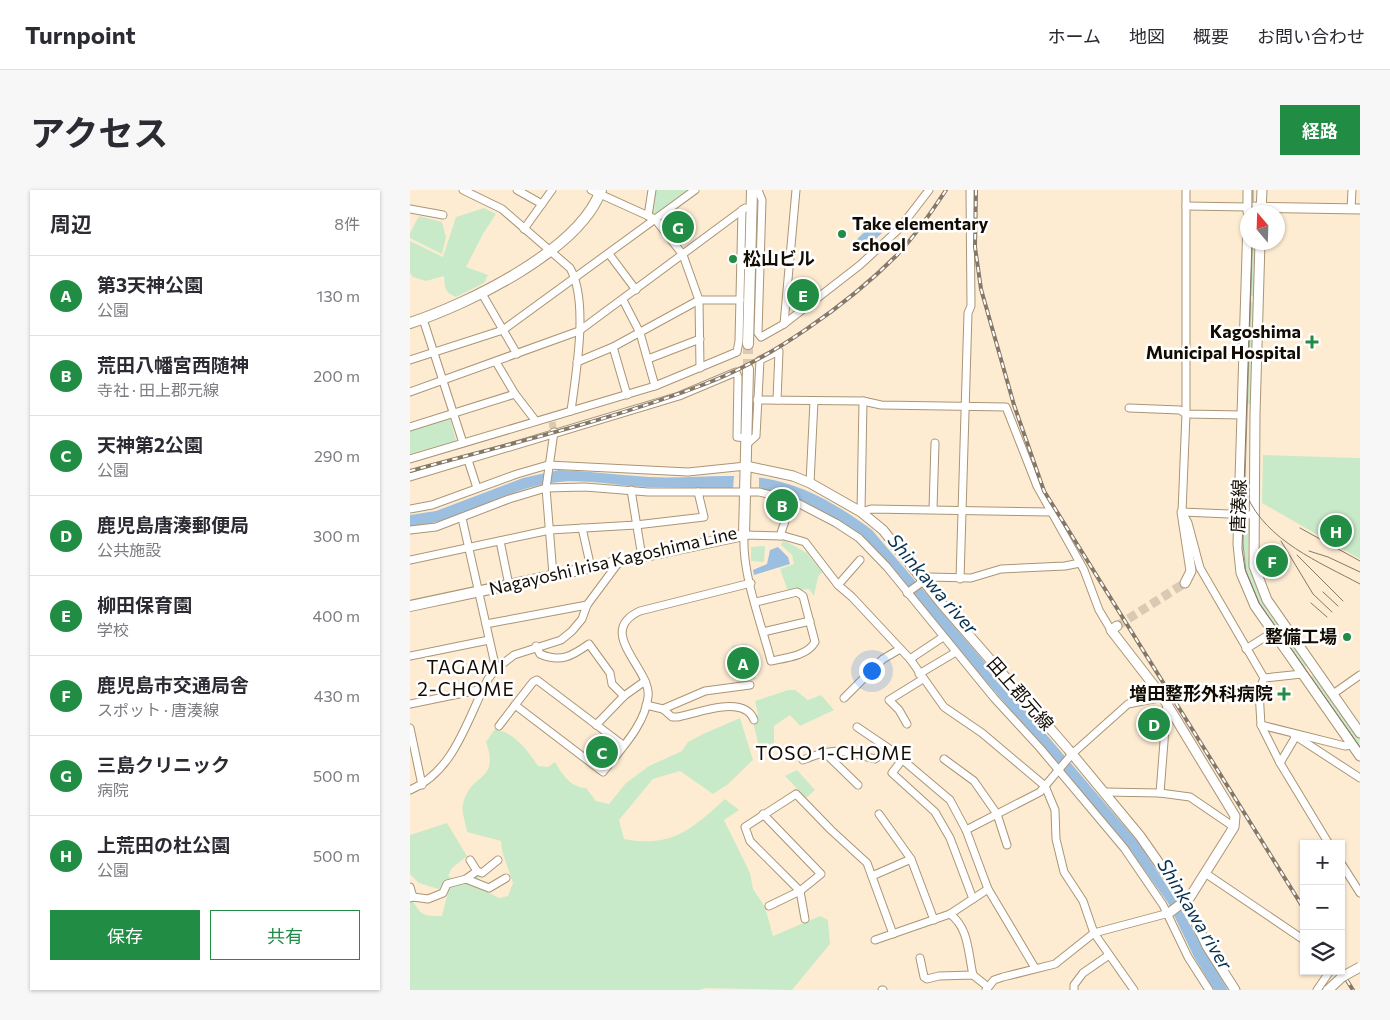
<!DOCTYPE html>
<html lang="ja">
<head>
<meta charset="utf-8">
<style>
	body { margin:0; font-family:Commissioner,"Noto Sans JP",sans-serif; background:#f7f7f7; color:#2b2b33 }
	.controls { position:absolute; right:15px; bottom:15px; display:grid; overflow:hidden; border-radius:0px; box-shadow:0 1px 4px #0004 }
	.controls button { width:45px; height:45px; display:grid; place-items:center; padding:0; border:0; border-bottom:1px solid #e1e1e2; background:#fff; color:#2b2b33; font:25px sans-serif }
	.compass { position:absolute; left:830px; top:15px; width:45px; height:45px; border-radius:50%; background:#fff; box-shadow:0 1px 4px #0004; rotate:341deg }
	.you { position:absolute; left:461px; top:480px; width:18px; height:18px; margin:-12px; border:4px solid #fff; border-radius:50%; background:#1a73e8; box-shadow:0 0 0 8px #1a73e833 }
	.badge { display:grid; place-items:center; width:32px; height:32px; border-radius:50%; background:#208c44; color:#fff; font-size:16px; font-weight:700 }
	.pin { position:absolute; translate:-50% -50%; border:2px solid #fff; box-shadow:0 1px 5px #0006 }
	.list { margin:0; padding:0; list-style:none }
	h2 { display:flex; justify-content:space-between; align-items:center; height:65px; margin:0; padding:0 20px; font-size:21px }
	h2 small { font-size:16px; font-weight:400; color:#7c7c81 }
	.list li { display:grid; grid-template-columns:32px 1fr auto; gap:15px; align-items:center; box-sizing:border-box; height:80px; padding:0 20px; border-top:1px solid #e1e1e2 }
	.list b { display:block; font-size:19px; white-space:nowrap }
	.list p { margin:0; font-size:16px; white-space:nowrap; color:#7c7c81 }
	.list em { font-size:16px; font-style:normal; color:#7c7c81 }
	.actions { display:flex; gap:10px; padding:15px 20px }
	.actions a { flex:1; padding:11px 0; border:1px solid #208c44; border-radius:0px; text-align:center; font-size:18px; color:#208c44 }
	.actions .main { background:#208c44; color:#fff }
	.icon { flex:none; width:28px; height:28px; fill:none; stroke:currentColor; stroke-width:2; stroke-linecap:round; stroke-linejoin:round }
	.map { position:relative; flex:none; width:950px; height:800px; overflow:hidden; border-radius:0px }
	header { display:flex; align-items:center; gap:30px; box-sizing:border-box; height:70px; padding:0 25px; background:#fff; border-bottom:1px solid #e1e1e2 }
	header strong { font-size:24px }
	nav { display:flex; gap:28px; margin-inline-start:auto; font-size:18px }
	.intro { display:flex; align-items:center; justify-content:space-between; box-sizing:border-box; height:120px; padding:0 30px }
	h1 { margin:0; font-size:35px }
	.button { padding:12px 22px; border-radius:0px; background:#208c44; color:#fff; font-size:18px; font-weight:700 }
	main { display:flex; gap:30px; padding:0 30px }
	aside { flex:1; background:#fff; border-radius:0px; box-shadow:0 1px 4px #0004 }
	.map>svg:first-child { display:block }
	.green { fill:#c9eac9 }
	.water { fill:#9cbfdf }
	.pier { fill:#feecd2 }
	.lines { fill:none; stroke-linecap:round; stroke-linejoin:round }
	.minor-tunnel { stroke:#dbcab3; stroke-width:7; stroke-dasharray:7 3.5; stroke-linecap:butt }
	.tertiary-tunnel { stroke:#dbcab3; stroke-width:9; stroke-dasharray:9 4.5; stroke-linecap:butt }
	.primary-tunnel { stroke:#dbcab3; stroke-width:10; stroke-dasharray:10 5; stroke-linecap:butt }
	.minor-casing { stroke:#aa9576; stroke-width:9 }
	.tertiary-casing { stroke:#aa9576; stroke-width:11 }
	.primary-casing { stroke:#aa9576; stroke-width:12 }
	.minor { stroke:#fff; stroke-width:7 }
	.tertiary { stroke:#fff; stroke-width:9 }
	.primary { stroke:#fff; stroke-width:10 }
	.tram { stroke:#857867; stroke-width:1 }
	.rail-casing { stroke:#857867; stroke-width:4 }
	.rail { stroke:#fff; stroke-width:2; stroke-dasharray:5.5; stroke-linecap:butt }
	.tertiary-bridge-casing { stroke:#aa9576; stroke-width:11; stroke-linecap:butt }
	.tertiary-bridge { stroke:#fff; stroke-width:9 }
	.poi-dot { fill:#208c44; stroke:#fff; stroke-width:2 }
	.labels { text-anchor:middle; stroke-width:5; stroke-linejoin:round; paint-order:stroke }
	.poi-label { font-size:18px; font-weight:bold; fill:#130c03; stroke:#fff; text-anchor:end }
	.street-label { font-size:18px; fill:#130c03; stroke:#fff }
	.water-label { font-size:19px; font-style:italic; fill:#063150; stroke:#fff }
	.neighbourhood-label { font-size:19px; letter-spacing:1px; fill:#130c03; stroke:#fff }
</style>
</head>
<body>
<header>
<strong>Turnpoint</strong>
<nav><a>ホーム</a><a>地図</a><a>概要</a><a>お問い合わせ</a></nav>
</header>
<div class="intro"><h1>アクセス</h1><a class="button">経路</a></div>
<main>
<aside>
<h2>周辺<small>8件</small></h2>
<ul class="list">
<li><span class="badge">A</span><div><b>第3天神公園</b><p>公園</p></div><em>130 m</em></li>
<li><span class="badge">B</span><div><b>荒田八幡宮西随神</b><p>寺社 · 田上郡元線</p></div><em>200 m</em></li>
<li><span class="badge">C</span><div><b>天神第2公園</b><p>公園</p></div><em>290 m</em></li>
<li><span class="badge">D</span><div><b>鹿児島唐湊郵便局</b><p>公共施設</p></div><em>300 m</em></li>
<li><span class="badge">E</span><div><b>柳田保育園</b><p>学校</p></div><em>400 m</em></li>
<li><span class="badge">F</span><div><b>鹿児島市交通局舎</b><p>スポット · 唐湊線</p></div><em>430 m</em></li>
<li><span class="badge">G</span><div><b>三島クリニック</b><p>病院</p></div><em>500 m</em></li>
<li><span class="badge">H</span><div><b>上荒田の杜公園</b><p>公園</p></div><em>500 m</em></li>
</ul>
<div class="actions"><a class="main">保存</a><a>共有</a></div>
</aside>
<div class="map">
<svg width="950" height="800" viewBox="0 0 950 800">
	<rect width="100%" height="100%" fill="#feecd2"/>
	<!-- green -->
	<g class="green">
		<polygon points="246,0 280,0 246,25 241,24"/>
		<path d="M74 18 86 24 73 44 56 77 78 85 74 93 46 107C34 102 35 97 34 86L16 91 3 87 0 83V51L33 67 46 27Z"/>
		<polygon points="9,26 32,32 36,47 32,64 0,48 0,43"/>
		<polygon points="840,53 847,53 846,106 839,106"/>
		<polygon points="838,112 845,112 842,215 836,214"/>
		<polygon points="40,228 46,251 0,264 0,240"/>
		<polygon points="853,265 950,268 950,369 852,313"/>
		<path d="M832 335H839C839 349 837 364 840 378 849 414 878 445 899 474L893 478 848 414 833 378Z"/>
		<polygon points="373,350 397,363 412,382 408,387 404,406 399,399 378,401 370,379 384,374 382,365 371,355"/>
		<polygon points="355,356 354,372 341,371 341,357"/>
		<polygon points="337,454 346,489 328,494 322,456"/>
		<polygon points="905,484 950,548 949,558 899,488"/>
		<polygon points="378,500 385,500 398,510 411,505 424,520 390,536 380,525 364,536 364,553 349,557 344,536 348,524 345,511"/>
		<path d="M330 528 343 570 317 595 303 604 270 581 243 589 209 630 214 649C262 658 282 639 315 609L329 620 314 630 340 683 343 699 355 717 363 746 410 726 418 730 420 754 382 800 296 798 289 800H0V710C5 713 5 715 8 719 13 727 23 726 32 726L38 702 9 693 0 684V645L37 633 57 666 42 678 38 686 43 689 68 686 76 701 89 708 98 706 103 693 92 661 91 651 57 642C56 634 51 622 53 614 61 581 90 593 76 552L85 539C105 543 117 560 128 576L138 577 145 572C153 585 160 597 176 598L186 611 199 614 216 593 239 576 272 561 278 552 293 544Z"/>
		<polygon points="195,546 206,557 192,574 188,575 178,567"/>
		<polygon points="387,580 405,600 396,608 375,586"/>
	</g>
	<!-- water -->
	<g class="water">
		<polygon points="463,34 472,43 454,60 445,51"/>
		<path d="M149 280C179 281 209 285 239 287 277 289 316 283 353 288 393 294 430 316 462 340L728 652 761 702 818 800H804L784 767 758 713 713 650 523 430 478 374 454 348 437 337 383 307 365 301 351 299C313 298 274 298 236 297 205 296 173 288 141 293 92 300 50 332 0 337V325L26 321 113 288Z"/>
		<polygon points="368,357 378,367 380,374 344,385 343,380 357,374 360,360"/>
	</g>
	<!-- pier -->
	<polygon class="pier" points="324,286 349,287 349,300 323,299"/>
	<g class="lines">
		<!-- minor-tunnel -->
		<polyline class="minor-tunnel" points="142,232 144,242"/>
		<!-- tertiary-tunnel -->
		<polyline class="tertiary-tunnel" points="707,436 775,393"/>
		<!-- primary-tunnel -->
		<polyline class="primary-tunnel" points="338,179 338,154"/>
		<!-- minor casing -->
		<g class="minor-casing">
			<g id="minor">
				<path d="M53 0 92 19 160 78C179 111 166 183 161 221"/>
				<polyline points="107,0 132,14"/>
				<polyline points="181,0 245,29 273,65 289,110 290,178"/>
				<polyline points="348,0 352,10 348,143 351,147 374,134 450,75 489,39 519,0"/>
				<polyline points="776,0 776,224 772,322 778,333 790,378 854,488 849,501 851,535 870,573 919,654"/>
				<polyline points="776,16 838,17"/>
				<polyline points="0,19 33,25"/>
				<polyline points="941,19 942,0"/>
				<polyline points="238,26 242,0"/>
				<polyline points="114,39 142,0"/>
				<polyline points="199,64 226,100"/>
				<polyline points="71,102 107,164"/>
				<polyline points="213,110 230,143 245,196"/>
				<polyline points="13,129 53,253"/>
				<polyline points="374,134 386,0"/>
				<polyline points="203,157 217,205"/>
				<polyline points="238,169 290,149"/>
				<polyline points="0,170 93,140 285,0"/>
				<polyline points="86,172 105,204 125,230"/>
				<polyline points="167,172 203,157 289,110 330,110"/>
				<polyline points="0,202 169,141 335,18"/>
				<polyline points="347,210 453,211 451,322 461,319 641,322"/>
				<polyline points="453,211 471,215 596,217 627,296 674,380 689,420 701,440"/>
				<polyline points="719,218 770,220 776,224 832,225"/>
				<polyline points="0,237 105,204"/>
				<polyline points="336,255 346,246 350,170 369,161 367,210"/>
				<polyline points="0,269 245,196 327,162 329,151 332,20"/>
				<polyline points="58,270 67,298"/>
				<polyline points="0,287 269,206 326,182 328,187 327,247 336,248"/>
				<polyline points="400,293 404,211"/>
				<polyline points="221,300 232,367"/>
				<polyline points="0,319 22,315 107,284 138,275 278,282 336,276"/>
				<polyline points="523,319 525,253"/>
				<polyline points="772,322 843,325"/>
				<polyline points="52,328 86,479"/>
				<polyline points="172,338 181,378"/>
				<polyline points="0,340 26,337 99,309 136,298 175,297 238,302 349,302 382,310 426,333 449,348 477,377 584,508 630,558 714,658 753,715 778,767 799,800"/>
				<polyline points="370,346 382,310"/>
				<polyline points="90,351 99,395"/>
				<polyline points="0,370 140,340 226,335 294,327 288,302"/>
				<polyline points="143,385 136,298 144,242"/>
				<polyline points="550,389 558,123 561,116 560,0"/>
				<polyline points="428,395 450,370"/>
				<polyline points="497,403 519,387 561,388 591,379 655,376 670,373"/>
				<path d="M346 412 387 402 393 406 405 452C397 466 376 468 361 471 351 432 332 385 334 345L374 346 395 352 428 395 442 407 500 469 534 517 572 543 635 596 645 620 646 649 654 682 673 711 684 743 724 800"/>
				<polyline points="76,434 177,415"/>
				<polyline points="353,442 400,431"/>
				<path d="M126 456 130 464C151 473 162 466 179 454L200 483 202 494 214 506"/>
				<polyline points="836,459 863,442"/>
				<polyline points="0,466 79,450"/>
				<polyline points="500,469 533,447"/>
				<polyline points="509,484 546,462"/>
				<polyline points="854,488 892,484"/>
				<polyline points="923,504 950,485"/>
				<polyline points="434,508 473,469 490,459"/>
				<polyline points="0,514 73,499"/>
				<path d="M236 515 253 519 262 527H268C289 523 334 504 344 530"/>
				<polyline points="253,519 295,501 340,495"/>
				<polyline points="497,534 489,520 479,510 513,489"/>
				<polyline points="186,535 214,506 235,491"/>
				<polyline points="851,535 935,556 942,555"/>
				<polyline points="89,536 105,515"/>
				<polyline points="447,537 481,560 540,610 556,640 578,699 625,778"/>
				<polyline points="0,538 12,595"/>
				<polyline points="884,545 950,588"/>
				<path d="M213 555 127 490 123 492 105 515 193 582C210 560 235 535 238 507 242 479 184 442 230 421L341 393"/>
				<polyline points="413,561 448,595"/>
				<polyline points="534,569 564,591 587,624 597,655"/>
				<path d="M393 570C425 556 433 561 465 569L478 559"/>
				<polyline points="492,570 482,583 525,622 540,648 563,709"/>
				<polyline points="870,573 886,546"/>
				<path d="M0 600C45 581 57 529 78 489L86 479 104 465 151 450 162 441 172 429 177 415 209 372"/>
				<polyline points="695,602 750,603 780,607 824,637"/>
				<polyline points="750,603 757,513"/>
				<polyline points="353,624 411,684 390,701 359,716"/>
				<polyline points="469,624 501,669 524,730"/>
				<polyline points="556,640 630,602 662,564 718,514 753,507"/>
				<polyline points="931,673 950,703"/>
				<polyline points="67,681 72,683 88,670"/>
				<polyline points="795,683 894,750"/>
				<polyline points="462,686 501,669"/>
				<polyline points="56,689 79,698 96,688"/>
				<polyline points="0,697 3,707 0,708"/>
				<polyline points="3,707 18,709 33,703 37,694 56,689 67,681 60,670"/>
				<path d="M540 724C559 738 558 763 563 785"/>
				<polyline points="395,729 390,701 340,651 335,637 386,604 421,640 457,673 483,744"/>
				<polyline points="465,750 540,724 578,699"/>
				<polyline points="510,768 514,787 517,789 529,786 563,785 578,797"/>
				<polyline points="472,800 473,800"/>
				<polyline points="576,800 584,790 593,787 645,774 684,743 759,723"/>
				<polyline points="664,800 664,795 673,783 699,765"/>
				<polyline points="907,800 920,781"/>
			</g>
		</g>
		<!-- tertiary casing -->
		<g class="tertiary-casing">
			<g id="tertiary">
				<polyline points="838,17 950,19"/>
				<polyline points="838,22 838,0"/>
				<polyline points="851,22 852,0"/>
				<polyline points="838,31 828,354 831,383 845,416 950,566"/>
				<polyline points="850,52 845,224 844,376 857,410 950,543"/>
				<polyline points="336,276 383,286 400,293 451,322 473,340 531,413 658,559 730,646 776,712 797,756 825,800"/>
				<polyline points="772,322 781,381 775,393"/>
				<polyline points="707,436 701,440 752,506 825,626 824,637 780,707 759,723"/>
			</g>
		</g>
		<!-- primary casing -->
		<g class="primary-casing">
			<g id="primary">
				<path d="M0 133C58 114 170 60 191 0"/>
				<polyline points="338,154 342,0"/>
				<polyline points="0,416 334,345 338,179"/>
			</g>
		</g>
		<!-- minor -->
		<use href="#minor" class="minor"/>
		<!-- tertiary -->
		<use href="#tertiary" class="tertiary"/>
		<!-- primary -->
		<use href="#primary" class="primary"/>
		<!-- tram -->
		<g class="tram">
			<polyline points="842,0 842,22"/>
			<polyline points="842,52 832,359 835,379 849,413 950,557"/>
			<path d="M837 306C857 351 909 372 950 394"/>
			<polyline points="890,338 950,371"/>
			<polyline points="871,351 903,404 922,422"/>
			<polyline points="899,361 918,367 950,382"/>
			<polyline points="887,365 933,411"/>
			<polyline points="913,402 928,416"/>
			<polyline points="901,413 917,427"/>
		</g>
		<!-- rail casing -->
		<g class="rail-casing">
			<g id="rail">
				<polyline points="566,0 565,57 571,99 604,215 634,301 894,719"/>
				<path d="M0 281C98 254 199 231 295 194 359 170 437 115 486 66 505 46 521 23 536 0"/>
				<polyline points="931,781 943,800"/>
			</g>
		</g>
		<!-- rail -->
		<use href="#rail" class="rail"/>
		<!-- tertiary-bridge casing -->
		<g class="tertiary-bridge-casing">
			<polyline id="tertiary-bridge" points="918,800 932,787 950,777"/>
		</g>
		<!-- tertiary-bridge -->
		<use href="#tertiary-bridge" class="tertiary-bridge"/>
	</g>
	<!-- markers -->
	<g class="poi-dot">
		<circle cx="432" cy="44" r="5"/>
		<circle cx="323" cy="69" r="5"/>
		<path d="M899.5 144.5h5v5h5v5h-5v5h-5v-5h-5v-5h5z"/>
		<circle cx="937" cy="447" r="5"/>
		<path d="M871.5 496.5h5v5h5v5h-5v5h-5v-5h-5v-5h5z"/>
	</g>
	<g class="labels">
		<!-- poi labels -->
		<g class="poi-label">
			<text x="442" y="40" text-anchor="start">Take elementary<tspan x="442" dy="21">school</tspan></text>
			<text x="333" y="75" text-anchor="start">松山ビル</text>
			<text x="891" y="148">Kagoshima<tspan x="891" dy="21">Municipal Hospital</tspan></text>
			<text x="927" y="453">整備工場</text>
			<text x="863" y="510">増田整形外科病院</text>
		</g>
		<!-- street labels -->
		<g class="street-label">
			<text transform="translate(829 316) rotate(-88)" y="6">唐湊線</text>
			<text transform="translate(203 371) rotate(-13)" y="6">Nagayoshi Irisa Kagoshima Line</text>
			<text transform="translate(610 504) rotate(49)" y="6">田上郡元線</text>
		</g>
		<!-- water labels -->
		<g class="water-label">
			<text transform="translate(523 394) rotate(49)" y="7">Shinkawa river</text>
			<text transform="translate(785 724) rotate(59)" y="7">Shinkawa river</text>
		</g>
		<!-- neighbourhood labels -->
		<g class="neighbourhood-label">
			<text x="56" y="484">TAGAMI<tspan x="56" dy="22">2-CHOME</tspan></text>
			<text x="424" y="570">TOSO 1-CHOME</text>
		</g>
	</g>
</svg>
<div class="controls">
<button>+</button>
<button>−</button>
<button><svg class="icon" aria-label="layers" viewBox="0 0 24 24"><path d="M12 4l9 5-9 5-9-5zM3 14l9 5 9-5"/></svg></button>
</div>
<svg class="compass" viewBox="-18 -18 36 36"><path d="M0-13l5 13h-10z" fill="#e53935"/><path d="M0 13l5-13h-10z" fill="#7c7c81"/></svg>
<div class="you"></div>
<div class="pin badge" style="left:333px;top:473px">A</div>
<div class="pin badge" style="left:372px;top:315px">B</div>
<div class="pin badge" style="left:192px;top:562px">C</div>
<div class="pin badge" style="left:744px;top:534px">D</div>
<div class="pin badge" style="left:393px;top:105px">E</div>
<div class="pin badge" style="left:862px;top:371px">F</div>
<div class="pin badge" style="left:268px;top:37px">G</div>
<div class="pin badge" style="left:926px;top:341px">H</div>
</div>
</main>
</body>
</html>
